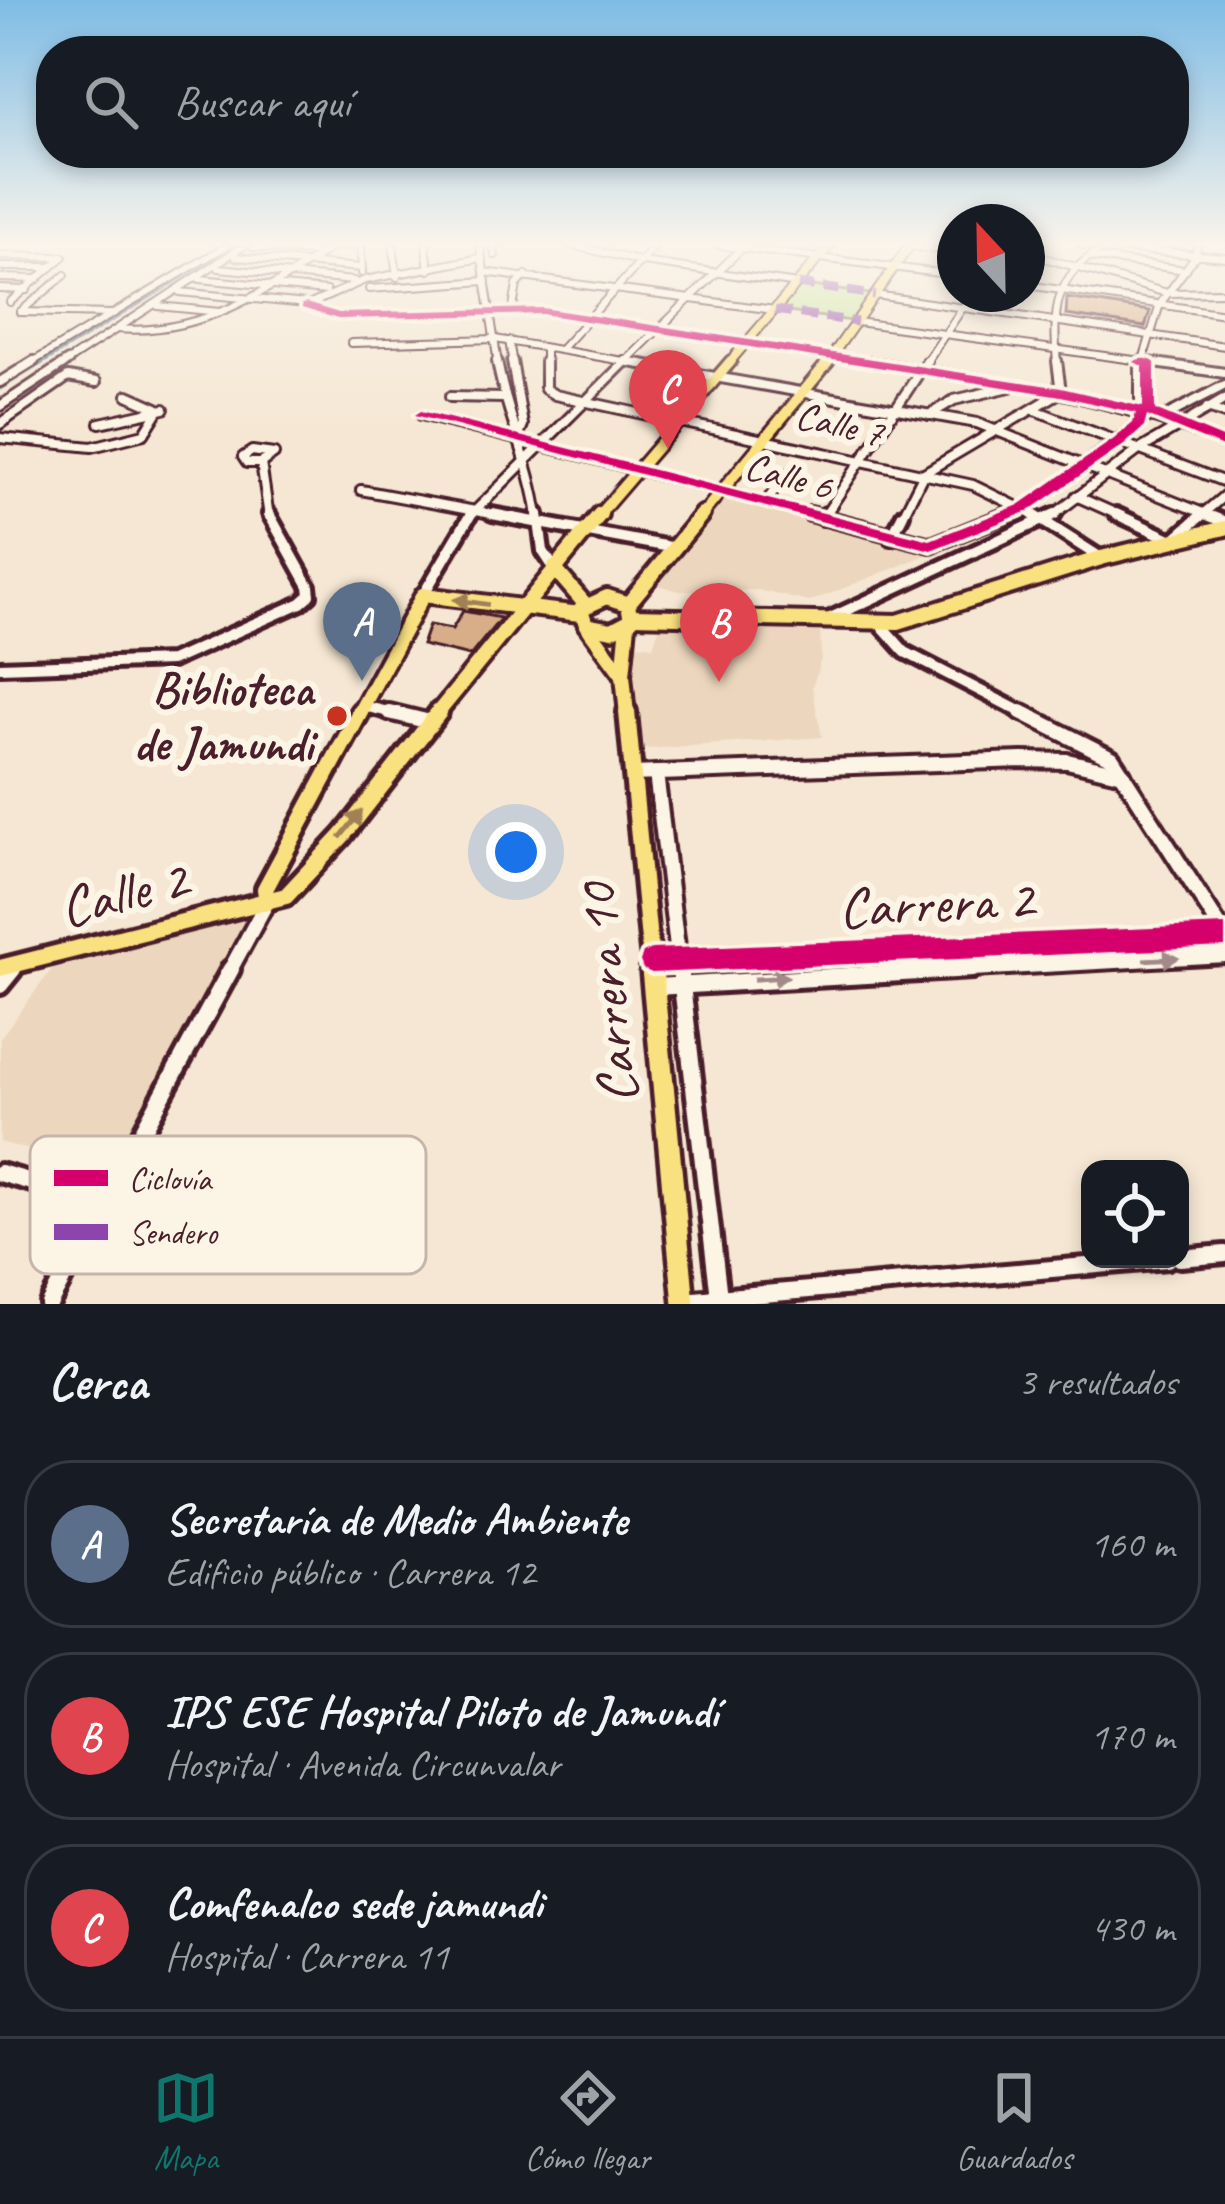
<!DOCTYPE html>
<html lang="es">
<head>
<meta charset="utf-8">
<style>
	body { margin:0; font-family:Caveat,sans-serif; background:#20242c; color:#f1f3f6 }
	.controls { position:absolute; right:36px; bottom:36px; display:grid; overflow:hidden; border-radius:24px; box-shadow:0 6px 18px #0003 }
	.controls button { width:108px; height:108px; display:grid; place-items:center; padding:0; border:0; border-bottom:3px solid #363941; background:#171b24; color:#f1f3f6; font:60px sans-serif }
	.compass { position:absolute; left:937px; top:204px; width:108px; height:108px; border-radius:50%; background:#171b24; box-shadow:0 6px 18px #0003; rotate:338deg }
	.you { position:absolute; left:516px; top:852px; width:42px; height:42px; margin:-30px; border:9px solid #fff; border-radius:50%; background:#1a73e8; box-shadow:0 0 0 18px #1a73e833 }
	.badge { display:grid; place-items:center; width:78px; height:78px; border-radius:50%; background:#0f766e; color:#fff; font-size:39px; font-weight:700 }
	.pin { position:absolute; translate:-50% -99px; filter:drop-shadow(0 3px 6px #0008) }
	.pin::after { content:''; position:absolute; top:63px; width:42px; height:36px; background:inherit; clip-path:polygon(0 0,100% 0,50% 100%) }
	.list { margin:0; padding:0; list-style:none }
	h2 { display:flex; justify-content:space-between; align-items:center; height:156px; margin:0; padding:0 48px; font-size:51px }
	h2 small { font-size:39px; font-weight:400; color:#9ea1a6 }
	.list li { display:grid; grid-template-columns:78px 1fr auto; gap:36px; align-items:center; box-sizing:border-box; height:168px; margin:0 24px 24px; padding:0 24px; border:3px solid #363941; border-radius:48px }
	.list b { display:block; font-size:45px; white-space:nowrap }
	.list p { margin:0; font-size:39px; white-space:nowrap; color:#9ea1a6 }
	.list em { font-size:39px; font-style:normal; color:#9ea1a6 }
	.icon { flex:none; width:66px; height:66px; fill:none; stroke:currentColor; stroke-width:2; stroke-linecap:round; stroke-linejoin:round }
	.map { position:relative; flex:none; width:1225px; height:1304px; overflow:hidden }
	.search { position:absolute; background:#171b24; box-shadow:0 6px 18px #0003; left:36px; right:36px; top:36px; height:132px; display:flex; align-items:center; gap:30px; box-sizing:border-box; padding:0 42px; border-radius:48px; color:#9ea1a6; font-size:45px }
	.sheet { height:732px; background:#171b24 }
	nav { display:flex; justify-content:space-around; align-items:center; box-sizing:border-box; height:168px; border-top:3px solid #363941; background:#171b24; font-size:33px; color:#9ea1a6 }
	nav a { display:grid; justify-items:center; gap:6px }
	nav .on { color:#0f766e }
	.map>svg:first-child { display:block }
	.built { fill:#ecd6bd }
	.green { fill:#cae79e; stroke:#8a8364; stroke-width:3 }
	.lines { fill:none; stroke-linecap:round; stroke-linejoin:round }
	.stream { stroke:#6a8498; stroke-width:3 }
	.building { fill:#d8ae89; stroke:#4a1f2b; stroke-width:3 }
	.minor-far4-casing { stroke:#4a1f2b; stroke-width:10 }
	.minor-far3-casing { stroke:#4a1f2b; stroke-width:14 }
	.minor-far2-casing { stroke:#4a1f2b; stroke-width:20 }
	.minor-far1-casing { stroke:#4a1f2b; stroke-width:22 }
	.minor-casing { stroke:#4a1f2b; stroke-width:26 }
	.major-far4-casing { stroke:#4a1f2b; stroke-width:12 }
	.major-far3-casing { stroke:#4a1f2b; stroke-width:16 }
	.major-far2-casing { stroke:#4a1f2b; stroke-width:22 }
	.major-far1-casing { stroke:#4a1f2b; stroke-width:26 }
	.major-casing { stroke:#4a1f2b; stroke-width:30 }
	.minor-far4 { stroke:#fcf5e5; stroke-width:6 }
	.minor-far3 { stroke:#fcf5e5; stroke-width:8 }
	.minor-far2 { stroke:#fcf5e5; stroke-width:10 }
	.minor-far1 { stroke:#fcf5e5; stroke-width:14 }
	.minor { stroke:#fcf5e5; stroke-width:16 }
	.major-far4 { stroke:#fae180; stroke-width:8 }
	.major-far3 { stroke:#fae180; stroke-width:10 }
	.major-far2 { stroke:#fae180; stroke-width:14 }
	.major-far1 { stroke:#fae180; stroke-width:16 }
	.major { stroke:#fae180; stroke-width:21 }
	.quiet { stroke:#8e44ad; stroke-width:9; stroke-dasharray:16 9; stroke-linecap:butt }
	.cycleway-casing { stroke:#fcf5e5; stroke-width:8 }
	.cycleway { fill:#d6006c; fill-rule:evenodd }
	.oneway { fill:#a28056 }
	.oneway2 { fill:#a38a88 }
	.poi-dot { fill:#c8321e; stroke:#fcf5e5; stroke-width:4.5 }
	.labels { text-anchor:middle; stroke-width:12; stroke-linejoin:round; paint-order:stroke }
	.far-street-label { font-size:39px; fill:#4a1f2b; stroke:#fcf5e5 }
	.poi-label { font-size:48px; font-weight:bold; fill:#4a1f2b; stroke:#fcf5e5; text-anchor:end }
	.near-street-label { font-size:57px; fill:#4a1f2b; stroke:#fcf5e5 }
	.key { fill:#fcf5e5; stroke:#c7b5ad; stroke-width:3 }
	.key-label { font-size:33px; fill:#4a1f2b }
</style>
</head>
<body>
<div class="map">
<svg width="1225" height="1304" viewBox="0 0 1225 1304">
	<rect width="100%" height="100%" fill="#f5e7d3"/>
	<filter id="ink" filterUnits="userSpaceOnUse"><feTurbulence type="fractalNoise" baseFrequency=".00833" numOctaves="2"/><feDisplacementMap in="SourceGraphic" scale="24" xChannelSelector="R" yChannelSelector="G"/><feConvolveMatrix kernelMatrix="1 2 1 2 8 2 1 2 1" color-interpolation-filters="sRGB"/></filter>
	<g filter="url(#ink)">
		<!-- built -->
		<g class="built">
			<polygon points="728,494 931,547 931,553 809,602 758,590 679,591 658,585"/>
			<polygon points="663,616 820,622 821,658 812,688 822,737 630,750 626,643 653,646"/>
			<polygon points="267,902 120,1174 0,1142 0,1038 65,952"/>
		</g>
		<!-- green -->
		<polygon class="green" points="798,284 875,295 857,322 775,310"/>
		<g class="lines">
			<!-- stream -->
			<polyline class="stream" points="0,389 236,245"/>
		</g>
		<!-- building -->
		<g class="building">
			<polygon points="1067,298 1150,311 1145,327 1066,315"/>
			<polygon points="463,611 501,618 470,656 422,645 429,625 452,629"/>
		</g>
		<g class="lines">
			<!-- minor-far4 casing -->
			<g class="minor-far4-casing">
				<g id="minor-far4">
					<polyline points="361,245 362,273"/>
					<polyline points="393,245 397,277"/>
					<polyline points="426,245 429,270"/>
					<polyline points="480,245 498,364"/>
					<polyline points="493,245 495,255"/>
					<polyline points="571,245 643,262 798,284"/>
					<polyline points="718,245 955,275"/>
					<polyline points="906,245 955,253"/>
					<polyline points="1082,245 1225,257"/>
					<polyline points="253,247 321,253"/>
					<polyline points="333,247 354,245"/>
					<polyline points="1027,253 1167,293 1225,292"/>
					<polyline points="0,256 63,257"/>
					<polyline points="236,257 361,268"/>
					<polyline points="1090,257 1186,270"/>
					<polyline points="0,267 51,267"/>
					<polyline points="219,268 354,281"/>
					<polyline points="484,272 775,310"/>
					<polyline points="0,278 38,279"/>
					<polyline points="200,279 326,291"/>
					<polyline points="1027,285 1225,314"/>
					<polyline points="0,289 27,290"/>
					<polyline points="369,289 486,281"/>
					<polyline points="180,292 307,304"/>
					<polyline points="875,295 1225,346"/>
					<polyline points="10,302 63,257"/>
					<polyline points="158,306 220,312"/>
					<polyline points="306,306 338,316 542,311 884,364"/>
					<polyline points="306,306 365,280 481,258"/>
					<polyline points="513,308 517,285 526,275"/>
					<polyline points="20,312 113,314"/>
					<polyline points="20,312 65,275"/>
					<polyline points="857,322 1163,364"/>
					<path d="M117 329C203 336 268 290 335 245"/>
					<polyline points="509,341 513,364"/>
					<polyline points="351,343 495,339 641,364"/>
					<polyline points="545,348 545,364"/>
					<polyline points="560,350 656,245"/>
					<polyline points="1144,359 1147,364"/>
					<polyline points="1143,360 1160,304 1196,255 1197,245"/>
					<polyline points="29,364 228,245"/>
					<polyline points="63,364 245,245"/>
					<polyline points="623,364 745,245"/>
					<polyline points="925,364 972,294"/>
					<path d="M1057 364C1053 311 1053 276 1103 248"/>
				</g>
			</g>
			<!-- minor-far3 casing -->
			<g class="minor-far3-casing">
				<g id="minor-far3">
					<path d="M497 361C506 415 531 463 538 517"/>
					<polyline points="512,361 523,425 518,437"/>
					<polyline points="545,361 545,389 555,395 973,485 1038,517"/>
					<polyline points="624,361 977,423 1213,517"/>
					<path d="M865 361C993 381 1104 393 1225 444"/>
					<polyline points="1141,361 1225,373"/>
					<polyline points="1140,362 1140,412"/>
					<polyline points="0,382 34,361"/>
					<polyline points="128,395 157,408"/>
					<polyline points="450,397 503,398"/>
					<polyline points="0,406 68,361"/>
					<polyline points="1207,408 1225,414"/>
					<polyline points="1035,410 1225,482"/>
					<polyline points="421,415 822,517"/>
					<polyline points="929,415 954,400 1010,387"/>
					<polyline points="1162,418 1225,385"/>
					<polyline points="100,423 164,409"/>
					<polyline points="0,424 68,377 96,382"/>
					<polyline points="0,438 92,447 144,434 157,413"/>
					<polygon points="252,451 274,454 261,463 247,463 243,457"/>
					<polyline points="261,463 269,517"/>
					<polyline points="361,490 508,517"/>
					<polyline points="1076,496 1123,517"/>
					<polyline points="765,503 787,474"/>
					<polyline points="469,517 626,361"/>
					<polyline points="824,517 927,361"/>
					<polyline points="902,517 924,473 1061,392 1057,361"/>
					<polyline points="1001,517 1024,508 1139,424 1141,414 1149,412 1145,361"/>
					<polyline points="1051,517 1139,450 1225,399"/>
					<polyline points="1199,517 1225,495"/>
				</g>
			</g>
			<!-- minor-far2 casing -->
			<g class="minor-far2-casing">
				<g id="minor-far2">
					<polyline points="492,514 675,548"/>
					<polyline points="538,514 543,551 554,568"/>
					<polyline points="810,514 931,545 1009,514"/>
					<polyline points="1032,514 1101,558"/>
					<polyline points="1116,514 1173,540 1203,514"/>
					<polyline points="1205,514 1225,522"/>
					<polyline points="823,518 826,514"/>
					<polyline points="891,538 903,514"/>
					<polyline points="423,595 471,514"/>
					<polyline points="826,620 1055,514"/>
					<polyline points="880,624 905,652 1027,715"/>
					<polyline points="0,667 171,661 301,603 310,595 309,586 269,514"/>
					<polyline points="363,706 402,715"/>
				</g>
			</g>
			<!-- minor-far1 casing -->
			<g class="minor-far1-casing">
				<g id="minor-far1">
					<polyline points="389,712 430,722"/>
					<polyline points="1021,712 1112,758 1225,935"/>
					<polyline points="656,773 680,972"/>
					<polyline points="632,774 1022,760 1067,761 1123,774"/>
					<polyline points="652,961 1225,936"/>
					<polyline points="10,972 17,964"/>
					<polyline points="229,972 267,902"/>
					<polyline points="918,972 1225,955"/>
				</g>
			</g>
			<!-- minor casing -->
			<g class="minor-casing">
				<g id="minor">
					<polyline points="680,969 719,1297"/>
					<polyline points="0,985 13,969"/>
					<polyline points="655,987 972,969"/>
					<polyline points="0,1173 102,1202"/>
					<polyline points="1180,1258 1225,1254"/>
					<polyline points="683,1301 1167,1259"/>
					<polyline points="49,1304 231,969"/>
				</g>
			</g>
			<!-- major-far4 casing -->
			<g class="major-far4-casing">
				<g id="major-far4">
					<polyline points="728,364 830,245"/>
					<polyline points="826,364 910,245"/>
				</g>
			</g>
			<!-- major-far3 casing -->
			<g class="major-far3-casing">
				<g id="major-far3">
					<polyline points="597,517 731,361"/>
					<polyline points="700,517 829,361"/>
				</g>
			</g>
			<!-- major-far2 casing -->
			<g class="major-far2-casing">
				<g id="major-far2">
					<polyline points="554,568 585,604"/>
					<polygon points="607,597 628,604 631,620 612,630 586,625 581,609"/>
					<polyline points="628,604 702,514"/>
					<polyline points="633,616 898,622 1101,558 1225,528"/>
					<polyline points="586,625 623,675"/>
					<polyline points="358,715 423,595 580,614"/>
					<polyline points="436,715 600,514"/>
					<polyline points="627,715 623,675 628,624"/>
				</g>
			</g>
			<!-- major-far1 casing -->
			<g class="major-far1-casing">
				<g id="major-far1">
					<polyline points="627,712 652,972"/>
					<polyline points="267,902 265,889 360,712"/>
					<polyline points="0,968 286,896 343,835 439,712"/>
				</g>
			</g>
			<!-- major casing -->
			<g class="major-casing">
				<polyline id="major" points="652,969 684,1304"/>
			</g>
			<!-- minor-far4 -->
			<use href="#minor-far4" class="minor-far4"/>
			<!-- minor-far3 -->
			<use href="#minor-far3" class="minor-far3"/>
			<!-- minor-far2 -->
			<use href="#minor-far2" class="minor-far2"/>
			<!-- minor-far1 -->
			<use href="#minor-far1" class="minor-far1"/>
			<!-- minor -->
			<use href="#minor" class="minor"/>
			<!-- major-far4 -->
			<use href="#major-far4" class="major-far4"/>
			<!-- major-far3 -->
			<use href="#major-far3" class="major-far3"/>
			<!-- major-far2 -->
			<use href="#major-far2" class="major-far2"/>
			<!-- major-far1 -->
			<use href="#major-far1" class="major-far1"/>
			<!-- major -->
			<use href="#major" class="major"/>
			<!-- quiet -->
			<g class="quiet">
				<polyline points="798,284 875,295"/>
				<polyline points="775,310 857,322"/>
			</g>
			<!-- cycleway casing -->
			<g class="cycleway-casing">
				<g id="cycleway">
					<path d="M306 303 339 313 542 308 1061 388 1143 407V366L1134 362C1139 357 1151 358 1155 363V410L1225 439V448L1147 416 1144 427 1124 445 1029 511 931 550 415 415 421 411 930 540 1019 505 1114 439 1133 423 1136 413 1061 396 542 314 338 319 302 308V304Z"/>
					<polygon points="1225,925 1225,947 652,973 643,969 640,961 643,953 652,949"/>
				</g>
			</g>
			<!-- cycleway -->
			<use href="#cycleway" class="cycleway"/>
		</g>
		<!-- one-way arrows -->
		<defs><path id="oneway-solid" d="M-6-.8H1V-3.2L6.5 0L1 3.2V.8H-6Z" transform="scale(3)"/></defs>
		<g class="oneway">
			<use href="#oneway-solid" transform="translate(471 602) rotate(-172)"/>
			<use href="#oneway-solid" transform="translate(351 824) rotate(-51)"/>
		</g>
		<g class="oneway2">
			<use href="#oneway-solid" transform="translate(1161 959) rotate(-3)"/>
			<use href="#oneway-solid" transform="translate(771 978) rotate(-4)"/>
		</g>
	</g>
	<!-- sky -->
	<linearGradient id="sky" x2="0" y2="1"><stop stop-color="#7ebce5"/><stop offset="0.57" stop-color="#faf4eb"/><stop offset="1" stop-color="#faf4eb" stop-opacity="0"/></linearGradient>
	<rect width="1225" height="428" fill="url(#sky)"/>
	<!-- markers -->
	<circle class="poi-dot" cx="337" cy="716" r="12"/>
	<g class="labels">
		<!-- far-street labels -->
		<g class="far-street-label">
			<text transform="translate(840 423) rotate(13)" y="14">Calle 7</text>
			<text transform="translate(789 475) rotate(15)" y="14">Calle 6</text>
		</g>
		<!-- poi labels -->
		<g class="poi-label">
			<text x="313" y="705">Biblioteca<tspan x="313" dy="55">de Jamundi</tspan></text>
		</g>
		<!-- near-street labels -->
		<g class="near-street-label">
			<text transform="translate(123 892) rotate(-14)" y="20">Calle 2</text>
			<text transform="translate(936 902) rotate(-3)" y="20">Carrera 2</text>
			<text transform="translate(606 994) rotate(-96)" y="20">Carrera 10</text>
		</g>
	</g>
	<!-- legend -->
	<rect x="30" y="1136" width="396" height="138" rx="18" class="key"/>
	<rect x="54" y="1170" width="54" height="16" fill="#d6006c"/>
	<rect x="54" y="1224" width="54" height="16" fill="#8e44ad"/>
	<g class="key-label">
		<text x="129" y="1190">Ciclovía</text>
		<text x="129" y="1244">Sendero</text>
	</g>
</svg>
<div class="controls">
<button><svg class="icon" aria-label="locate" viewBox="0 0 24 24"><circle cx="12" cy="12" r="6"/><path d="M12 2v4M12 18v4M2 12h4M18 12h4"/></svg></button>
</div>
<svg class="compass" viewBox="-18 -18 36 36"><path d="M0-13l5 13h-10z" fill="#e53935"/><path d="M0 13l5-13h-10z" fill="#9ea1a6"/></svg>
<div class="you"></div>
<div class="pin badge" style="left:362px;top:681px;background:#5c6f8a">A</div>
<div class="pin badge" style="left:719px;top:682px;background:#e0444e">B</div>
<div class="pin badge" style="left:668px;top:449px;background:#e0444e">C</div>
<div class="search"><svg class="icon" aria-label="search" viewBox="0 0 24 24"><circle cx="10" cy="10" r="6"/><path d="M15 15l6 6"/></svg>Buscar aquí</div>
</div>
<section class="sheet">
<h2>Cerca<small>3 resultados</small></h2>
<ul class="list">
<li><span class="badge" style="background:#5c6f8a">A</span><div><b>Secretaría de Medio Ambiente</b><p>Edificio público · Carrera 12</p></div><em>160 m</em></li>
<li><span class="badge" style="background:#e0444e">B</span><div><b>IPS ESE Hospital Piloto de Jamundí</b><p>Hospital · Avenida Circunvalar</p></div><em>170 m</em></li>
<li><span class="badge" style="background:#e0444e">C</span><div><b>Comfenalco sede jamundi</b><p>Hospital · Carrera 11</p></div><em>430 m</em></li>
</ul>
</section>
<nav>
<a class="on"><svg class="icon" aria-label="map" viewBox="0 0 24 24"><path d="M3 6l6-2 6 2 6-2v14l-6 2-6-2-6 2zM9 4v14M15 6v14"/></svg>Mapa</a>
<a><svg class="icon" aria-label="directions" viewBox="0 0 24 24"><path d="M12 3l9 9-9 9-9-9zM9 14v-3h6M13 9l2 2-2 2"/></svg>Cómo llegar</a>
<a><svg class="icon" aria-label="saved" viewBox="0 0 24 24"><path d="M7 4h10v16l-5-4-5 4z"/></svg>Guardados</a>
</nav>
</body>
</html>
